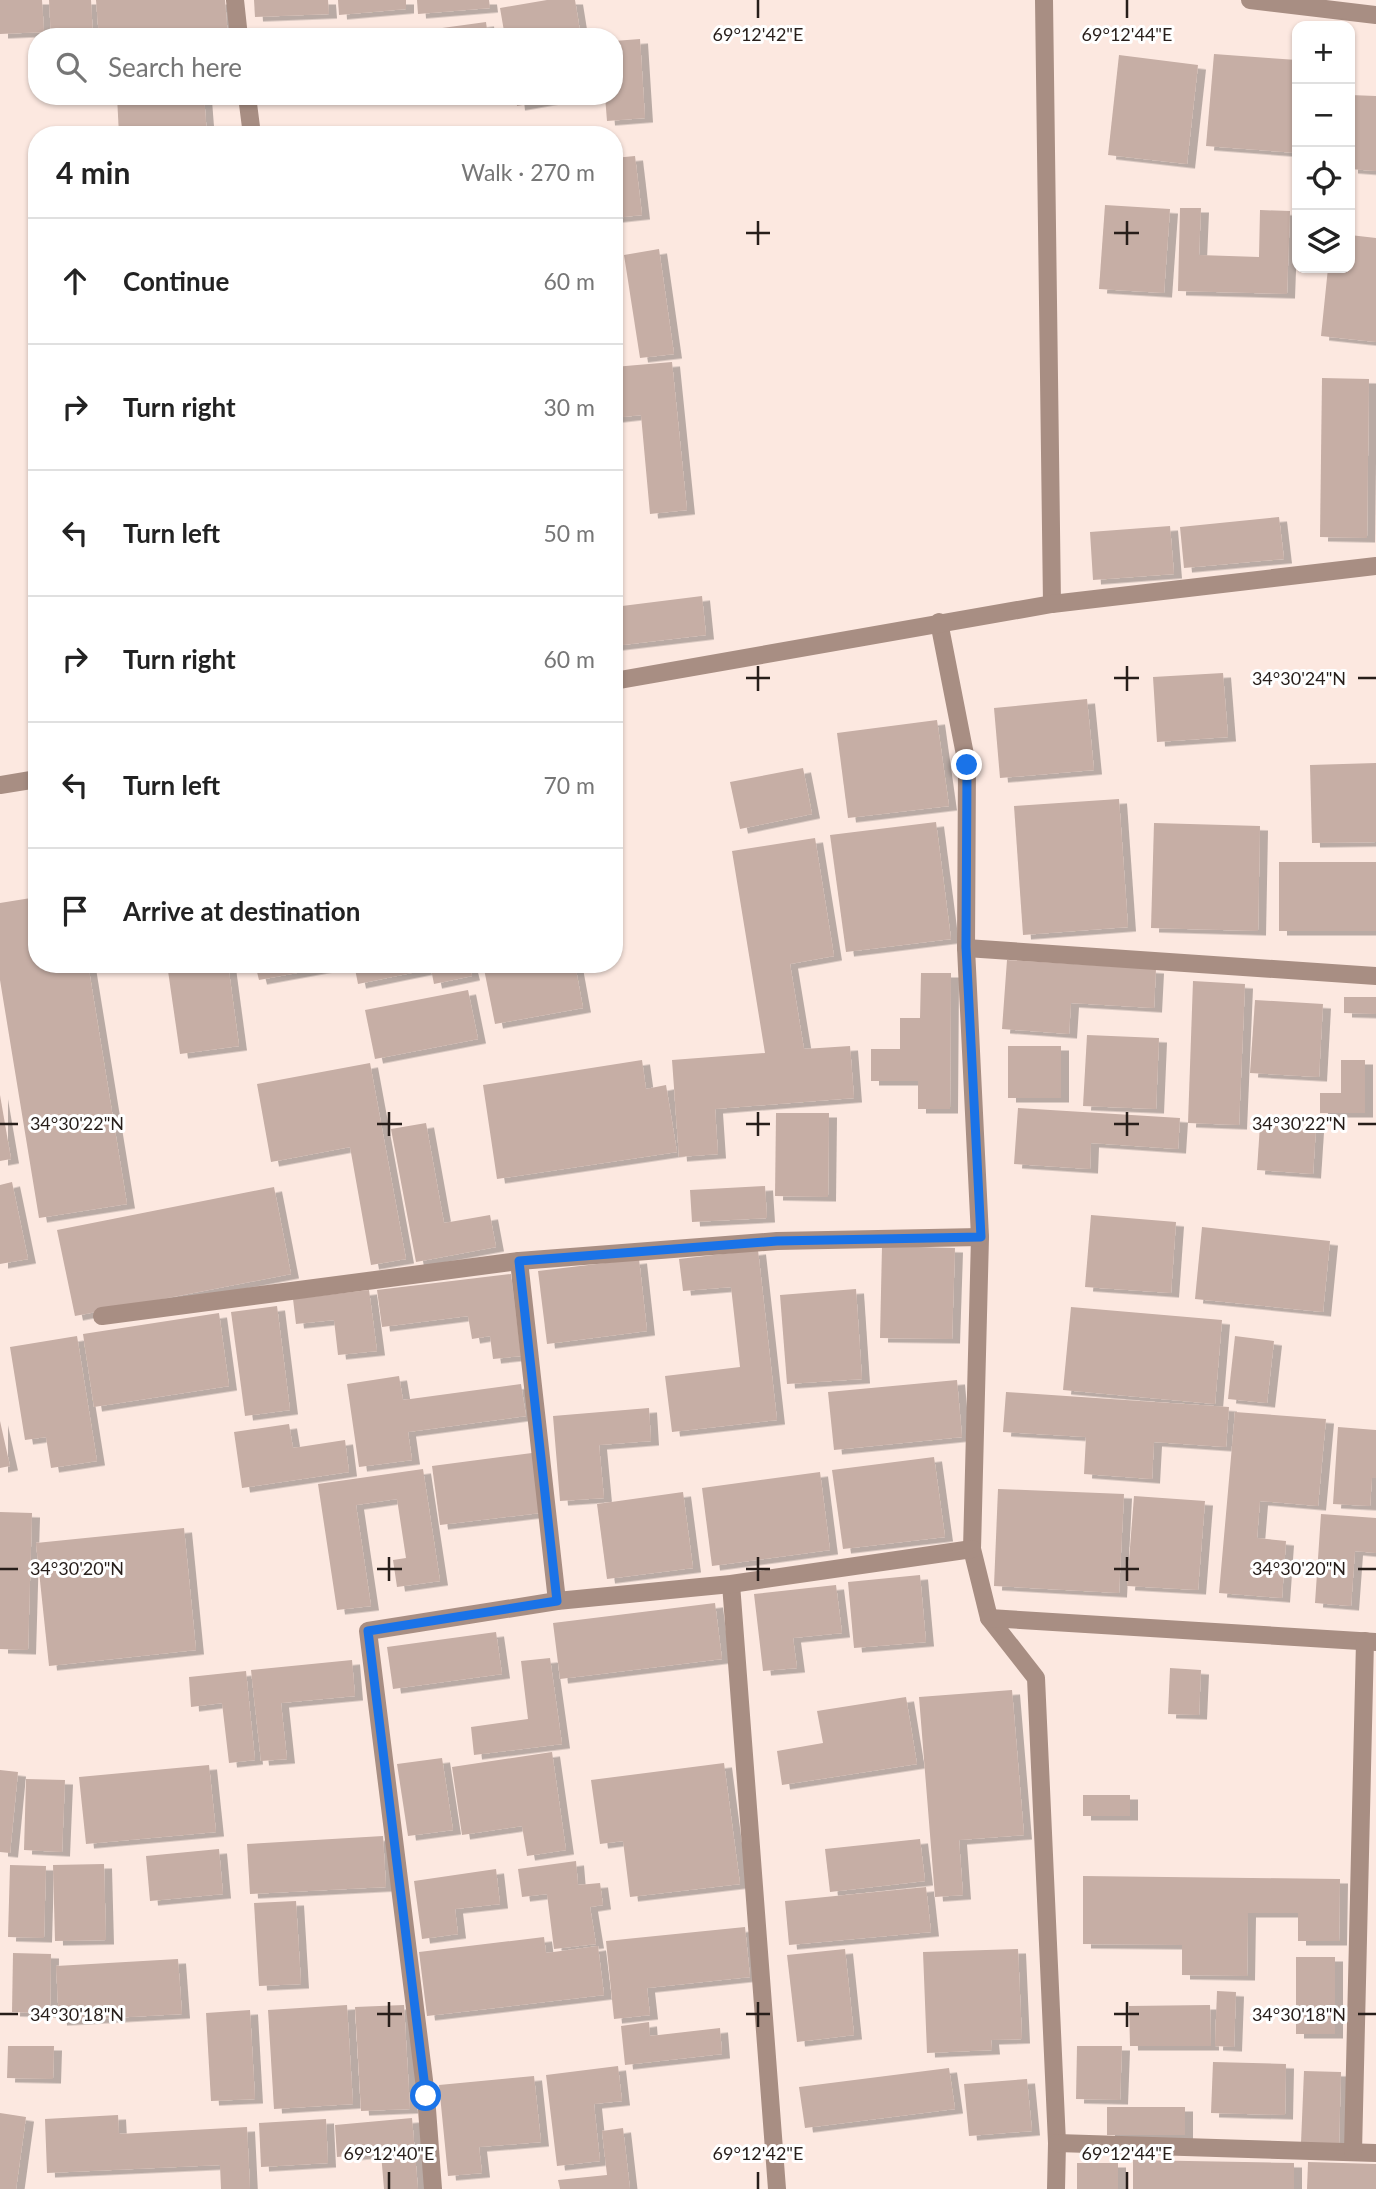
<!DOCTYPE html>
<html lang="en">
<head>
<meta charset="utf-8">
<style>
	body { margin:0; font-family:Lato,sans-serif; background:#f6f6f6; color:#222 }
	.controls { position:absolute; right:21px; top:21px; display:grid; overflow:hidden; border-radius:14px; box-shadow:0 2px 5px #0004 }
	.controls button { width:63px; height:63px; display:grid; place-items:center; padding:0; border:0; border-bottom:2px solid #e0e0e0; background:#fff; color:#222; font:35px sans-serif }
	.stop { position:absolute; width:21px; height:21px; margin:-16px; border:5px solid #1a73e8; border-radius:50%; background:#fff }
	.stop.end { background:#1a73e8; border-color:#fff; box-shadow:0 2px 7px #0008 }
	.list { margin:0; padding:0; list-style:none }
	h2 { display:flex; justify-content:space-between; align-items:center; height:91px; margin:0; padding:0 28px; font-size:30px }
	h2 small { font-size:23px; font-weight:400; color:#767676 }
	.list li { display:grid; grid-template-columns:46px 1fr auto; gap:21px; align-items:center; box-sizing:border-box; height:126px; padding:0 28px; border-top:2px solid #e0e0e0 }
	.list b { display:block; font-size:26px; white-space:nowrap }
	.list em { font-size:23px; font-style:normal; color:#767676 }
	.icon { flex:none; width:38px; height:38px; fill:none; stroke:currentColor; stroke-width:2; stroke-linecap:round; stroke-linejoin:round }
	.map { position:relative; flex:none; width:1376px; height:2189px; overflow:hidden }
	.search { position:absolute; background:#fff; box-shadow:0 2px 5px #0004; left:28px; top:28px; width:595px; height:77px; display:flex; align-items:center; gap:18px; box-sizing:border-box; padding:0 24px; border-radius:28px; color:#767676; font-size:26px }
	.panel { position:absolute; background:#fff; box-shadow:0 2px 5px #0004; left:28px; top:126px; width:595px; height:847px; border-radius:28px }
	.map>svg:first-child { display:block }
	.building { fill:#c6aea5; filter:url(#shadow) }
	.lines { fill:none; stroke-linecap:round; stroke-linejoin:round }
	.minor { stroke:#a88e83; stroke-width:18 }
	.tertiary { stroke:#a88e83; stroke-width:18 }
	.route { stroke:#1a73e8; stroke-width:9 }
	.ticks { fill:none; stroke:#271e1a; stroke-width:2.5 }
	.ticks-label { font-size:18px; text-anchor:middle; fill:#271e1a; stroke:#fff; stroke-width:6; stroke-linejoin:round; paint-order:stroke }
</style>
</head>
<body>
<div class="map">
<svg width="1376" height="2189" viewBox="0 0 1376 2189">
	<defs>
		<filter id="shadow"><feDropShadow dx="8" dy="4.5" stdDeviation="0" flood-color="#0004"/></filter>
	</defs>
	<rect width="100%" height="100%" fill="#fce8e0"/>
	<!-- building -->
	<g class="building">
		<polygon points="0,0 42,0 44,32 0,34"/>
		<polygon points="49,0 91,0 93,37 51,37"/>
		<polygon points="96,0 225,0 228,37 99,37"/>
		<polygon points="254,0 328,0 329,14 255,17"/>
		<polygon points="338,0 406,0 406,9 339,15"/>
		<polygon points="417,0 489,0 490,8 418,14"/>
		<polygon points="547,0 575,0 580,31 564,34 564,37 505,37 500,8"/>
		<polygon points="486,22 488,37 391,37 391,35"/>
		<polygon points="640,39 645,118 607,121 605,96 614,96 614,41"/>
		<polygon points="1214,54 1297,60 1297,153 1206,146"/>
		<polygon points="1119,55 1198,65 1187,164 1108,155"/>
		<polygon points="1350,95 1376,96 1376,171 1350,169"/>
		<polygon points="117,96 204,96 207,135 119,135"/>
		<polygon points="516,96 555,96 556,99 517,106"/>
		<polygon points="635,156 642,215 614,218 614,158"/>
		<polygon points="1105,205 1170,209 1164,293 1099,289"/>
		<polygon points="1180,208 1201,208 1199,255 1259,257 1260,210 1290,211 1287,294 1178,291"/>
		<polygon points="1350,235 1376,238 1376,342 1321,336 1328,268 1350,268"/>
		<polygon points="659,249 674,354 640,358 624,255"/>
		<polygon points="672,362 687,510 650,514 641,415 614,418 614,367"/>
		<polygon points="1322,378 1369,379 1367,538 1320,537"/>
		<polygon points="1279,517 1284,559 1184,568 1180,527"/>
		<polygon points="1170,526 1174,574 1093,580 1090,532"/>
		<polygon points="702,596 706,635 614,646 614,607"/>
		<polygon points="1223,673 1228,737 1157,742 1153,677"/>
		<polygon points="1087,699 1094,770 1000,778 994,708"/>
		<polygon points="937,720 949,806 848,818 837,733"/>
		<polygon points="1376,763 1376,842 1312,843 1310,765"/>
		<polygon points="803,768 812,814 740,829 730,782"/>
		<polygon points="1119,799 1128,927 1023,935 1014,806"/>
		<polygon points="936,822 951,939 846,952 830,835"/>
		<polygon points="1154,823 1260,826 1258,931 1151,928"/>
		<polygon points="815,838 834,956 790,964 804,1049 850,1046 854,1098 715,1109 718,1154 679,1157 672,1060 765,1053 732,851"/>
		<rect x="1279" y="862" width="97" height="69"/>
		<polygon points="37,897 37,964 88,964 127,1204 39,1218 0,980 0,903"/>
		<polygon points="1007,960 1156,969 1154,1008 1071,1003 1069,1034 1002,1029"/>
		<polygon points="167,964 228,964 239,1046 180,1054"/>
		<polygon points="255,964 335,964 335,966 259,980"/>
		<polygon points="354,964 469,964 472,976 434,984 431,969 358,984"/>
		<polygon points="483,964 575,964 583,1008 495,1024"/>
		<polygon points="921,973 951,973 950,1109 918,1109 918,1081 871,1081 871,1049 900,1049 900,1018 920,1018"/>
		<polygon points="1193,981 1245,984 1239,1125 1188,1123"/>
		<polygon points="468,990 478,1039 375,1059 365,1010"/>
		<polygon points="1344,997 1376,997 1376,1014 1344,1013"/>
		<polygon points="1255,1000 1323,1004 1319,1077 1250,1073"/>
		<polygon points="1087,1035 1159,1038 1156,1109 1083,1106"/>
		<rect x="1008" y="1046" width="53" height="52"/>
		<polygon points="642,1060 646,1089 666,1085 677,1152 497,1179 483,1085"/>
		<polygon points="1341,1060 1365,1060 1365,1113 1320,1113 1320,1093 1341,1093"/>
		<polygon points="370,1063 406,1259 371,1265 350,1147 271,1162 257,1084"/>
		<polygon points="0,1095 11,1159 0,1161"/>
		<polygon points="1018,1108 1180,1118 1178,1149 1091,1143 1090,1169 1014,1164"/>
		<polygon points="776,1113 829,1113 828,1197 775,1196"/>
		<polygon points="426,1123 444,1223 490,1215 496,1247 416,1262 391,1129"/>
		<polygon points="1260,1125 1316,1128 1313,1174 1257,1170"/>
		<polygon points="12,1182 28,1259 0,1264 0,1185"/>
		<polygon points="765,1186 767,1218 692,1222 690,1190"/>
		<polygon points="274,1187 291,1274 75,1316 57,1230"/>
		<polygon points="1091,1215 1176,1222 1171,1293 1085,1287"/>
		<polygon points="1202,1227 1330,1241 1323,1312 1195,1299"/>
		<polygon points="882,1246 955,1248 952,1339 880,1338"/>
		<polygon points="758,1250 777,1420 672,1432 665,1376 740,1367 731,1287 683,1291 679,1259"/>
		<polygon points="639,1259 647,1331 547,1344 538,1271"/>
		<polygon points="511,1274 521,1356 493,1359 490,1336 472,1339 468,1316 382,1327 377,1290"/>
		<polygon points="856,1289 862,1379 787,1384 780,1295"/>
		<polygon points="369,1290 377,1351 338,1355 334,1320 296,1324 293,1299"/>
		<polygon points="277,1306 290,1410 245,1416 231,1312"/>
		<polygon points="1071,1307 1222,1320 1215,1404 1063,1390"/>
		<polygon points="219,1313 229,1386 94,1407 83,1334"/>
		<polygon points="77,1336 97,1461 51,1468 46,1437 25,1440 10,1347"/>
		<polygon points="1235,1336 1274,1341 1267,1403 1228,1399"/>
		<polygon points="399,1376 403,1400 521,1384 526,1416 408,1432 412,1460 359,1467 347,1384"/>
		<polygon points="957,1380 962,1437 834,1450 828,1392"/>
		<polygon points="1006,1392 1229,1407 1226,1447 1154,1442 1152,1479 1084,1474 1086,1437 1003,1432"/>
		<polygon points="649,1408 651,1441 599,1445 604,1498 560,1501 553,1416"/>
		<polygon points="1235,1412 1326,1419 1318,1506 1260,1501 1257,1538 1286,1541 1282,1598 1219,1593"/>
		<polygon points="0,1421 10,1466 0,1468"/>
		<polygon points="289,1424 293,1448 345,1440 349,1472 242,1488 234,1432"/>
		<polygon points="1338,1427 1376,1430 1376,1478 1372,1478 1370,1506 1333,1504"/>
		<polygon points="532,1453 540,1513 440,1525 432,1466"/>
		<polygon points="934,1457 945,1537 843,1549 832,1470"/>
		<polygon points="423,1469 440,1581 397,1587 393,1560 406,1558 397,1499 356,1505 371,1606 337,1610 318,1484"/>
		<polygon points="820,1472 830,1550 712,1566 702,1488"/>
		<polygon points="998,1489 1124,1494 1119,1593 994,1586"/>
		<polygon points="683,1492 693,1568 607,1579 597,1504"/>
		<polygon points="1134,1496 1205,1501 1198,1590 1127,1586"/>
		<polygon points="0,1512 32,1513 28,1650 0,1649"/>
		<polygon points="1321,1514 1376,1518 1376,1553 1355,1551 1351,1606 1315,1603"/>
		<polygon points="184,1528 196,1650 49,1666 36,1543"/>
		<polygon points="920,1575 926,1642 854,1648 848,1582"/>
		<polygon points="836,1585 842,1633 793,1638 797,1668 763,1671 754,1594"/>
		<polygon points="715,1603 722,1659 560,1679 553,1623"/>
		<polygon points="496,1632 502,1674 393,1689 387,1647"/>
		<polygon points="550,1658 562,1744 474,1755 471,1727 528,1719 521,1661"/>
		<polygon points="352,1660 355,1696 281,1703 287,1759 261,1761 251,1670"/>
		<polygon points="1170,1668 1201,1670 1199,1715 1168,1714"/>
		<polygon points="246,1671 255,1760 229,1763 222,1703 191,1707 189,1677"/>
		<polygon points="1012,1690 1024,1835 959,1840 963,1895 935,1897 919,1697"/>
		<polygon points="906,1697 917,1764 782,1785 777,1751 823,1743 817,1711"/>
		<polygon points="552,1752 566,1850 527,1856 522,1826 462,1835 452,1767"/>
		<polygon points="442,1758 453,1830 408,1836 397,1764"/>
		<polygon points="724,1763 740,1884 630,1897 623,1841 600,1844 591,1780"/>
		<polygon points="209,1765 216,1832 86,1844 79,1777"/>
		<polygon points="0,1770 18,1772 10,1853 0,1852"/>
		<polygon points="26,1779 65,1780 62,1852 24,1850"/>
		<rect x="1083" y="1795" width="47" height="21"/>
		<polygon points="383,1836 386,1887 250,1894 247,1844"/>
		<polygon points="920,1839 925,1881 830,1892 825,1849"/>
		<polygon points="219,1849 223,1894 150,1901 146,1856"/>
		<polygon points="576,1861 578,1885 600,1883 603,1905 590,1907 596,1944 554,1949 547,1894 522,1897 518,1869"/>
		<polygon points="104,1864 106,1940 55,1941 53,1865"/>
		<polygon points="10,1865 46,1866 44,1938 8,1937"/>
		<polygon points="496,1869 500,1904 455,1909 458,1934 422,1939 414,1881"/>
		<polygon points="1083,1876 1340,1879 1339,1941 1298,1941 1298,1913 1248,1913 1247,1976 1182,1975 1182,1945 1083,1944"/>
		<polygon points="926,1887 931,1932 789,1945 785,1901"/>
		<polygon points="296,1901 301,1984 259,1986 254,1903"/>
		<polygon points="745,1927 750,1977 647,1988 650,2015 614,2019 606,1941"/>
		<polygon points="544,1937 546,1953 598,1946 604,1995 427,2016 419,1952"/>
		<polygon points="845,1949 854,2035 797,2042 787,1955"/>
		<polygon points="1018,1949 1022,2039 991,2040 992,2050 927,2053 923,1952"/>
		<polygon points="13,1953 51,1954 50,2013 12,2012"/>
		<rect x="1296" y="1957" width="39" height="77"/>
		<polygon points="178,1959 182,2014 59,2021 56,1966"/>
		<polygon points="1217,1991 1236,1992 1234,2047 1215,2046"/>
		<polygon points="347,2005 353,2104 274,2109 268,2010"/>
		<polygon points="404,2005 410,2109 361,2111 355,2007"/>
		<polygon points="1210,2005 1211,2046 1130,2046 1129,2006"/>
		<polygon points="250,2010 255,2099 211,2101 206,2013"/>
		<polygon points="649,2022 650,2036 720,2028 722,2054 625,2065 621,2026"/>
		<polygon points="8,2046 54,2046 53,2079 7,2078"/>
		<polygon points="1077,2046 1122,2046 1120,2100 1076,2099"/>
		<polygon points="1213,2062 1286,2064 1285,2115 1211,2113"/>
		<polygon points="618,2066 622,2101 594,2104 600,2161 557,2166 546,2075"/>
		<polygon points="949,2068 955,2109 805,2128 799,2087"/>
		<polygon points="1304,2071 1341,2072 1339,2144 1301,2143"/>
		<polygon points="534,2076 541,2142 479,2147 482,2173 448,2176 439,2085"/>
		<polygon points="1027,2079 1032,2131 969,2136 964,2084"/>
		<rect x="1107" y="2107" width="78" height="28"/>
		<polygon points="0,2113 26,2117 16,2189 0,2189"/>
		<polygon points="118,2115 119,2134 247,2127 250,2189 221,2189 220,2165 47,2173 45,2119"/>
		<polygon points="412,2118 418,2189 384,2189 381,2153 337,2157 335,2125"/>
		<polygon points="326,2119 328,2163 261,2167 259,2123"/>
		<polygon points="623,2128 630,2189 560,2189 558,2180 607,2175 602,2131"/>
		<polygon points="1133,2160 1294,2163 1294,2189 1133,2189"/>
		<polygon points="1308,2162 1376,2164 1376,2189 1307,2189"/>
		<rect x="1077" y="2163" width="41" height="26"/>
	</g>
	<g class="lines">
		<!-- minor -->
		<g class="minor">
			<polyline points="235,0 239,37"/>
			<polyline points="1044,0 1052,604"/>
			<polyline points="1250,0 1376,15"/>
			<polyline points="247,96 252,135"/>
			<polyline points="939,622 967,765 966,948 980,1237 972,1549 989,1618 1036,1678 1057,2143 1056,2189"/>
			<polyline points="966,948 1376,976"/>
			<polyline points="519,1261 557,1601"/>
			<polyline points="102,1316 519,1261 777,1241 980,1237"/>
			<polyline points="731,1584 777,2189"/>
			<polyline points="989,1618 1376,1642"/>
			<polyline points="1057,2143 1376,2153"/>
			<polyline points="1353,2152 1365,1641"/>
			<polyline points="433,2189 426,2096 368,1631 557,1601 731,1584 972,1549"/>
		</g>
		<!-- tertiary -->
		<g class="tertiary">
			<polyline points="614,681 1052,604 1376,566"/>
			<polyline points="0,785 37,779"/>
		</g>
	</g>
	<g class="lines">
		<!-- route -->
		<polyline class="route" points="426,2096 368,1631 557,1601 519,1261 777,1241 981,1237 966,947 967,765"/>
	</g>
	<!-- ticks -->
	<path class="ticks" d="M758 0V18M1127 0V18M758 221V245M1127 221V245M746 233H770M1114 233H1139M758 666V691M1127 666V691M746 678H770M1114 678H1139M1358 678H1376M389 1112V1136M758 1112V1136M1127 1112V1136M0 1124H18M377 1124H402M746 1124H770M1114 1124H1139M1358 1124H1376M389 1557V1581M758 1557V1581M1127 1557V1581M0 1569H18M377 1569H402M746 1569H770M1114 1569H1139M1358 1569H1376M389 2002V2027M758 2002V2027M1127 2002V2027M0 2014H18M377 2014H402M746 2014H770M1114 2014H1139M1358 2014H1376M389 2172V2189M758 2172V2189M1127 2172V2189"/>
	<g class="ticks-label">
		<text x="758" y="41">69°12'42"E</text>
		<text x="1127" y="41">69°12'44"E</text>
		<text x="1299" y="685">34°30'24"N</text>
		<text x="77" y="1130">34°30'22"N</text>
		<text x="1299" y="1130">34°30'22"N</text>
		<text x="77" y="1575">34°30'20"N</text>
		<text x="1299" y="1575">34°30'20"N</text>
		<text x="77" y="2021">34°30'18"N</text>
		<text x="1299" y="2021">34°30'18"N</text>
		<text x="389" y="2160">69°12'40"E</text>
		<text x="758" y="2160">69°12'42"E</text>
		<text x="1127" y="2160">69°12'44"E</text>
	</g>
</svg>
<div class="controls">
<button>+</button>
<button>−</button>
<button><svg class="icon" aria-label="locate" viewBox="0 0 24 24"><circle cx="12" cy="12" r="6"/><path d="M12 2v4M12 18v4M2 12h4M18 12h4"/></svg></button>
<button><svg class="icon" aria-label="layers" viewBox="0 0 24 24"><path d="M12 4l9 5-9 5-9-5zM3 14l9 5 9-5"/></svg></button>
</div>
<div class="stop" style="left:426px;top:2096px"></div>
<div class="stop end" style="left:967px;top:765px"></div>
<div class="search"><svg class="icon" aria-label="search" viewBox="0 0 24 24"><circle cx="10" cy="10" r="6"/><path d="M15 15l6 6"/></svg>Search here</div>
<section class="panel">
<h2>4 min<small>Walk · 270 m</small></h2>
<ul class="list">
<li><svg class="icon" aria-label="ahead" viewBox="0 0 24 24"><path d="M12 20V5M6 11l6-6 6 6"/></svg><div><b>Continue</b></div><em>60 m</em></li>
<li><svg class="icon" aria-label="right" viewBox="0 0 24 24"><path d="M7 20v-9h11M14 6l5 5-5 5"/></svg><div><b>Turn right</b></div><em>30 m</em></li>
<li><svg class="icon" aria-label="left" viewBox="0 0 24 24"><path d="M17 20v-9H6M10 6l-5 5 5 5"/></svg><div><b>Turn left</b></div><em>50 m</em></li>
<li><svg class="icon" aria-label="right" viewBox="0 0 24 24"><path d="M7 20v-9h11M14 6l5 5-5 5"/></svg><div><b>Turn right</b></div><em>60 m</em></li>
<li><svg class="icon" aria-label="left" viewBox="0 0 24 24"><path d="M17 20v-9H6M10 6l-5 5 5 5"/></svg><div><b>Turn left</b></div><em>70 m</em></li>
<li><svg class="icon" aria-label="arrive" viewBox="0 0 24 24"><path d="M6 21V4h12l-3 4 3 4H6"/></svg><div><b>Arrive at destination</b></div></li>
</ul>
</section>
</div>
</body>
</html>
